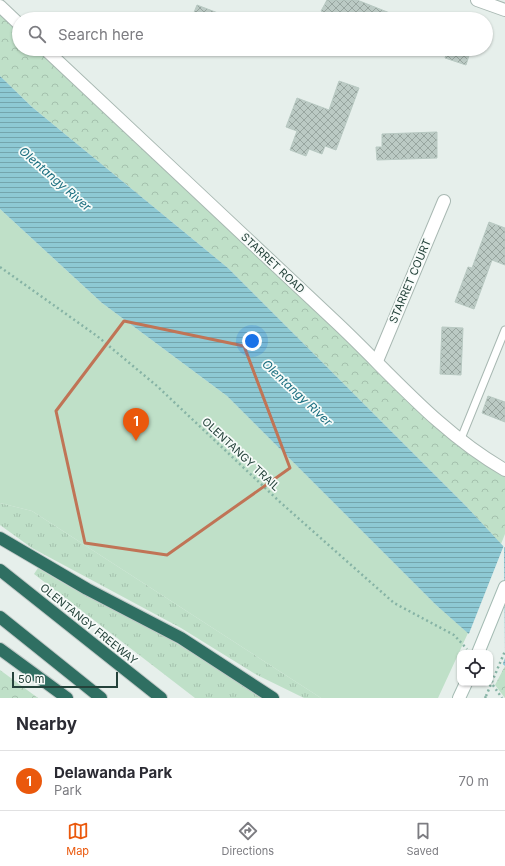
<!DOCTYPE html>
<html lang="en">
<head>
<meta charset="utf-8">
<style>
	body { margin:0; font-family:Inter,sans-serif; background:#f7f7f7; color:#2b2b33 }
	.controls { position:absolute; right:12px; bottom:12px; display:grid; overflow:hidden; border-radius:8px; box-shadow:0 1px 3px #0004 }
	.controls button { width:36px; height:36px; display:grid; place-items:center; padding:0; border:0; border-bottom:1px solid #e1e1e2; background:#fff; color:#2b2b33; font:20px sans-serif }
	.scale { position:absolute; left:12px; bottom:10px; width:106px; box-sizing:border-box; padding-left:4px; border:2px solid #24423a; border-top:0; font-size:11px; line-height:14px; white-space:nowrap; color:#24423a; -webkit-text-stroke:3px #f7fbf9; paint-order:stroke }
	.you { position:absolute; left:252px; top:341px; width:14px; height:14px; margin:-10px; border:3px solid #fff; border-radius:50%; background:#1a73e8; box-shadow:0 0 0 6px #1a73e833 }
	.badge { display:grid; place-items:center; width:26px; height:26px; border-radius:50%; background:#ea580c; color:#fff; font-size:13px; font-weight:700 }
	.pin { position:absolute; translate:-50% -33px; filter:drop-shadow(0 1px 2px #0008) }
	.pin::after { content:''; position:absolute; top:21px; width:14px; height:12px; background:inherit; clip-path:polygon(0 0,100% 0,50% 100%) }
	.list { margin:0; padding:0; list-style:none }
	h2 { display:flex; justify-content:space-between; align-items:center; height:52px; margin:0; padding:0 16px; font-size:17px }
	h2 small { font-size:13px; font-weight:400; color:#7c7c81 }
	.list li { display:grid; grid-template-columns:26px 1fr auto; gap:12px; align-items:center; box-sizing:border-box; height:60px; padding:0 16px; border-top:1px solid #e1e1e2 }
	.list b { display:block; font-size:15px; white-space:nowrap }
	.list p { margin:0; font-size:13px; white-space:nowrap; color:#7c7c81 }
	.list em { font-size:13px; font-style:normal; color:#7c7c81 }
	.icon { flex:none; width:22px; height:22px; fill:none; stroke:currentColor; stroke-width:2; stroke-linecap:round; stroke-linejoin:round }
	.map { position:relative; flex:none; width:505px; height:698px; overflow:hidden }
	.search { position:absolute; background:#fff; box-shadow:0 1px 3px #0004; left:12px; right:12px; top:12px; height:44px; display:flex; align-items:center; gap:10px; box-sizing:border-box; padding:0 14px; border-radius:22px; color:#7c7c81; font-size:15px }
	.sheet { height:112px; background:#fff }
	nav { display:flex; justify-content:space-around; align-items:center; box-sizing:border-box; height:56px; border-top:1px solid #e1e1e2; background:#fff; font-size:11px; color:#7c7c81 }
	nav a { display:grid; justify-items:center; gap:2px }
	nav .on { color:#ea580c }
	.map>svg:first-child { display:block }
	.grass { fill:url(#grass-tufts) }
	.forest { fill:url(#forest-crowns) }
	.green { fill:#bfe0c8 }
	.water { fill:url(#water-rules) }
	.pier { fill:#e6efeb }
	.building { fill:url(#building-cross-hatch); stroke:#b8c9c2 }
	.lines { fill:none; stroke-linecap:round; stroke-linejoin:round }
	.lane-casing { stroke:#a8b8b2; stroke-width:9 }
	.street-casing { stroke:#a8b8b2; stroke-width:14 }
	.secondary-casing { stroke:#a4bbb3; stroke-width:14 }
	.highway-casing { stroke:#c2cac8; stroke-width:14 }
	.path { stroke:#86b3a5; stroke-width:2.5; stroke-dasharray:2 3; stroke-linecap:butt }
	.lane { stroke:#fff; stroke-width:7 }
	.street { stroke:#fff; stroke-width:12 }
	.secondary { stroke:#fff; stroke-width:12 }
	.highway { stroke:#2f6f62; stroke-width:12 }
	.path-bridge { stroke:#86b3a5; stroke-width:2.5; stroke-dasharray:2 3; stroke-linecap:butt }
	.marked { fill:none; stroke:#c07456; stroke-width:3; stroke-linejoin:round }
	.labels { text-anchor:middle; stroke-width:3.5; stroke-linejoin:round; paint-order:stroke }
	.street-label { font-size:11px; fill:#24423a; stroke:#f7fbf9 }
	.water-label { font-size:12px; font-style:italic; fill:#1c6f80; stroke:#f7fbf9 }
</style>
</head>
<body>
<div class="map">
<svg width="505" height="698" viewBox="0 0 505 698">
	<defs>
		<pattern id="grass-tufts" width="24" height="20" patternUnits="userSpaceOnUse"><rect width="24" height="20" fill="#bfe0c8"/><path d="M3 7l-1-3M5 7V3M7 7l1-3M15 17l-1-3M17 17v-4M19 17l1-3" fill="none" stroke="#a4c1ad"/></pattern>
		<pattern id="forest-crowns" width="20" height="18" patternUnits="userSpaceOnUse"><rect width="20" height="18" fill="#bfe0c8"/><path d="M2 6a3 3 0 1 1 6 0M12 15a3 3 0 1 1 6 0" fill="none" stroke="#a4c1ad"/></pattern>
		<pattern id="water-rules" width="6" height="5" patternUnits="userSpaceOnUse"><rect width="6" height="5" fill="#8ec9d4"/><path d="M0 2.5h6" fill="none" stroke="#74a5ad"/></pattern>
		<pattern id="building-cross-hatch" width="8" height="8" patternUnits="userSpaceOnUse"><rect width="8" height="8" fill="#bbcac4"/><path d="M0 0l8 8M0 8l8-8" fill="none" stroke="#98a6a0"/></pattern>
	</defs>
	<rect width="100%" height="100%" fill="#e6efeb"/>
	<!-- grass -->
	<g class="grass">
		<polygon points="0,503 32,511 321,698 304,698 257,675 181,628 32,548 0,525"/>
		<path d="M38 568C80 594 124 615 167 638 200 656 231 677 262 698H195L34 574Z"/>
	</g>
	<!-- forest -->
	<g class="forest">
		<polygon points="0,0 19,20 19,49 47,49 96,100 505,474 505,534 501,544 466,506 228,268 32,107 0,76"/>
		<polygon points="505,666 505,698 495,685"/>
		<polygon points="0,670 38,698 0,698"/>
	</g>
	<!-- green -->
	<polygon class="green" points="0,209 102,303 227,396 436,605 468,633 438,698 321,698 32,511 0,503"/>
	<!-- water -->
	<polygon class="water" points="0,76 32,107 228,268 466,506 505,548 505,666 436,605 227,396 102,303 0,209"/>
	<!-- pier -->
	<polygon class="pier" points="504,545 505,658 502,666 490,655 490,653 487,653 468,636"/>
	<!-- building -->
	<g class="building">
		<polygon points="327,0 357,0 405,19 336,19 321,11"/>
		<polygon points="197,5 231,18 231,19 202,19 193,15"/>
		<polygon points="448,49 471,49 466,65 445,58"/>
		<polygon points="339,81 359,88 336,150 325,146 322,154 309,149 306,156 290,150 297,131 286,127 297,98 329,110"/>
		<polygon points="437,132 437,158 377,160 376,147 382,147 382,134"/>
		<polygon points="489,222 505,228 505,265 492,260 474,309 455,302 468,267 472,268"/>
		<polygon points="442,327 463,328 461,375 440,374"/>
		<polygon points="488,396 505,402 505,422 482,413"/>
	</g>
	<g class="lines">
		<!-- lane casing -->
		<g class="lane-casing">
			<polyline id="lane" points="460,441 505,330"/>
		</g>
		<!-- street casing -->
		<g class="street-casing">
			<g id="street">
				<polyline points="477,0 505,10"/>
				<polyline points="0,6 19,24"/>
				<path d="M45 49C143 141 240 232 338 324 392 375 440 433 505 470"/>
				<polyline points="377,361 444,201"/>
			</g>
		</g>
		<!-- secondary casing -->
		<g class="secondary-casing">
			<g id="secondary">
				<polyline points="478,653 505,587"/>
				<polyline points="459,698 466,683"/>
			</g>
		</g>
		<!-- highway casing -->
		<g class="highway-casing">
			<g id="highway">
				<polyline points="0,538 87,589 181,638 273,698"/>
				<polyline points="0,570 161,698"/>
				<polyline points="0,617 101,698"/>
				<polyline points="0,649 67,698"/>
			</g>
		</g>
		<!-- path -->
		<g class="path">
			<polyline points="0,267 97,336 157,386 280,502 394,603 454,635 467,649"/>
			<polyline points="490,681 502,698"/>
			<polyline points="485,698 486,696"/>
		</g>
		<!-- lane -->
		<use href="#lane" class="lane"/>
		<!-- street -->
		<use href="#street" class="street"/>
		<!-- secondary -->
		<use href="#secondary" class="secondary"/>
		<!-- highway -->
		<use href="#highway" class="highway"/>
		<!-- path-bridge -->
		<polyline class="path-bridge" points="486,696 505,651"/>
	</g>
	<!-- marked area -->
	<path class="marked" d="M124 321 244 346 290 468 167 555 85 543 56 411Z"/>
	<g class="labels">
		<!-- street labels -->
		<g class="street-label">
			<text transform="translate(273 263) rotate(43)" y="4">STARRET ROAD</text>
			<text transform="translate(410 281) rotate(-67)" y="4">STARRET COURT</text>
			<text transform="translate(241 454) rotate(43)" y="4">OLENTANGY TRAIL</text>
			<text transform="translate(89 624) rotate(39)" y="4">OLENTANGY FREEWAY</text>
		</g>
		<!-- water labels -->
		<g class="water-label">
			<text transform="translate(55 179) rotate(41)" y="4">Olentangy River</text>
			<text transform="translate(297 393) rotate(43)" y="4">Olentangy River</text>
		</g>
	</g>
</svg>
<div class="controls">
<button><svg class="icon" aria-label="locate" viewBox="0 0 24 24"><circle cx="12" cy="12" r="6"/><path d="M12 2v4M12 18v4M2 12h4M18 12h4"/></svg></button>
</div>
<div class="scale">50 m</div>
<div class="you"></div>
<div class="pin badge" style="left:136px;top:441px">1</div>
<div class="search"><svg class="icon" aria-label="search" viewBox="0 0 24 24"><circle cx="10" cy="10" r="6"/><path d="M15 15l6 6"/></svg>Search here</div>
</div>
<section class="sheet">
<h2>Nearby<small></small></h2>
<ul class="list">
<li><span class="badge">1</span><div><b>Delawanda Park</b><p>Park</p></div><em>70 m</em></li>
</ul>
</section>
<nav>
<a class="on"><svg class="icon" aria-label="map" viewBox="0 0 24 24"><path d="M3 6l6-2 6 2 6-2v14l-6 2-6-2-6 2zM9 4v14M15 6v14"/></svg>Map</a>
<a><svg class="icon" aria-label="directions" viewBox="0 0 24 24"><path d="M12 3l9 9-9 9-9-9zM9 14v-3h6M13 9l2 2-2 2"/></svg>Directions</a>
<a><svg class="icon" aria-label="saved" viewBox="0 0 24 24"><path d="M7 4h10v16l-5-4-5 4z"/></svg>Saved</a>
</nav>
</body>
</html>
